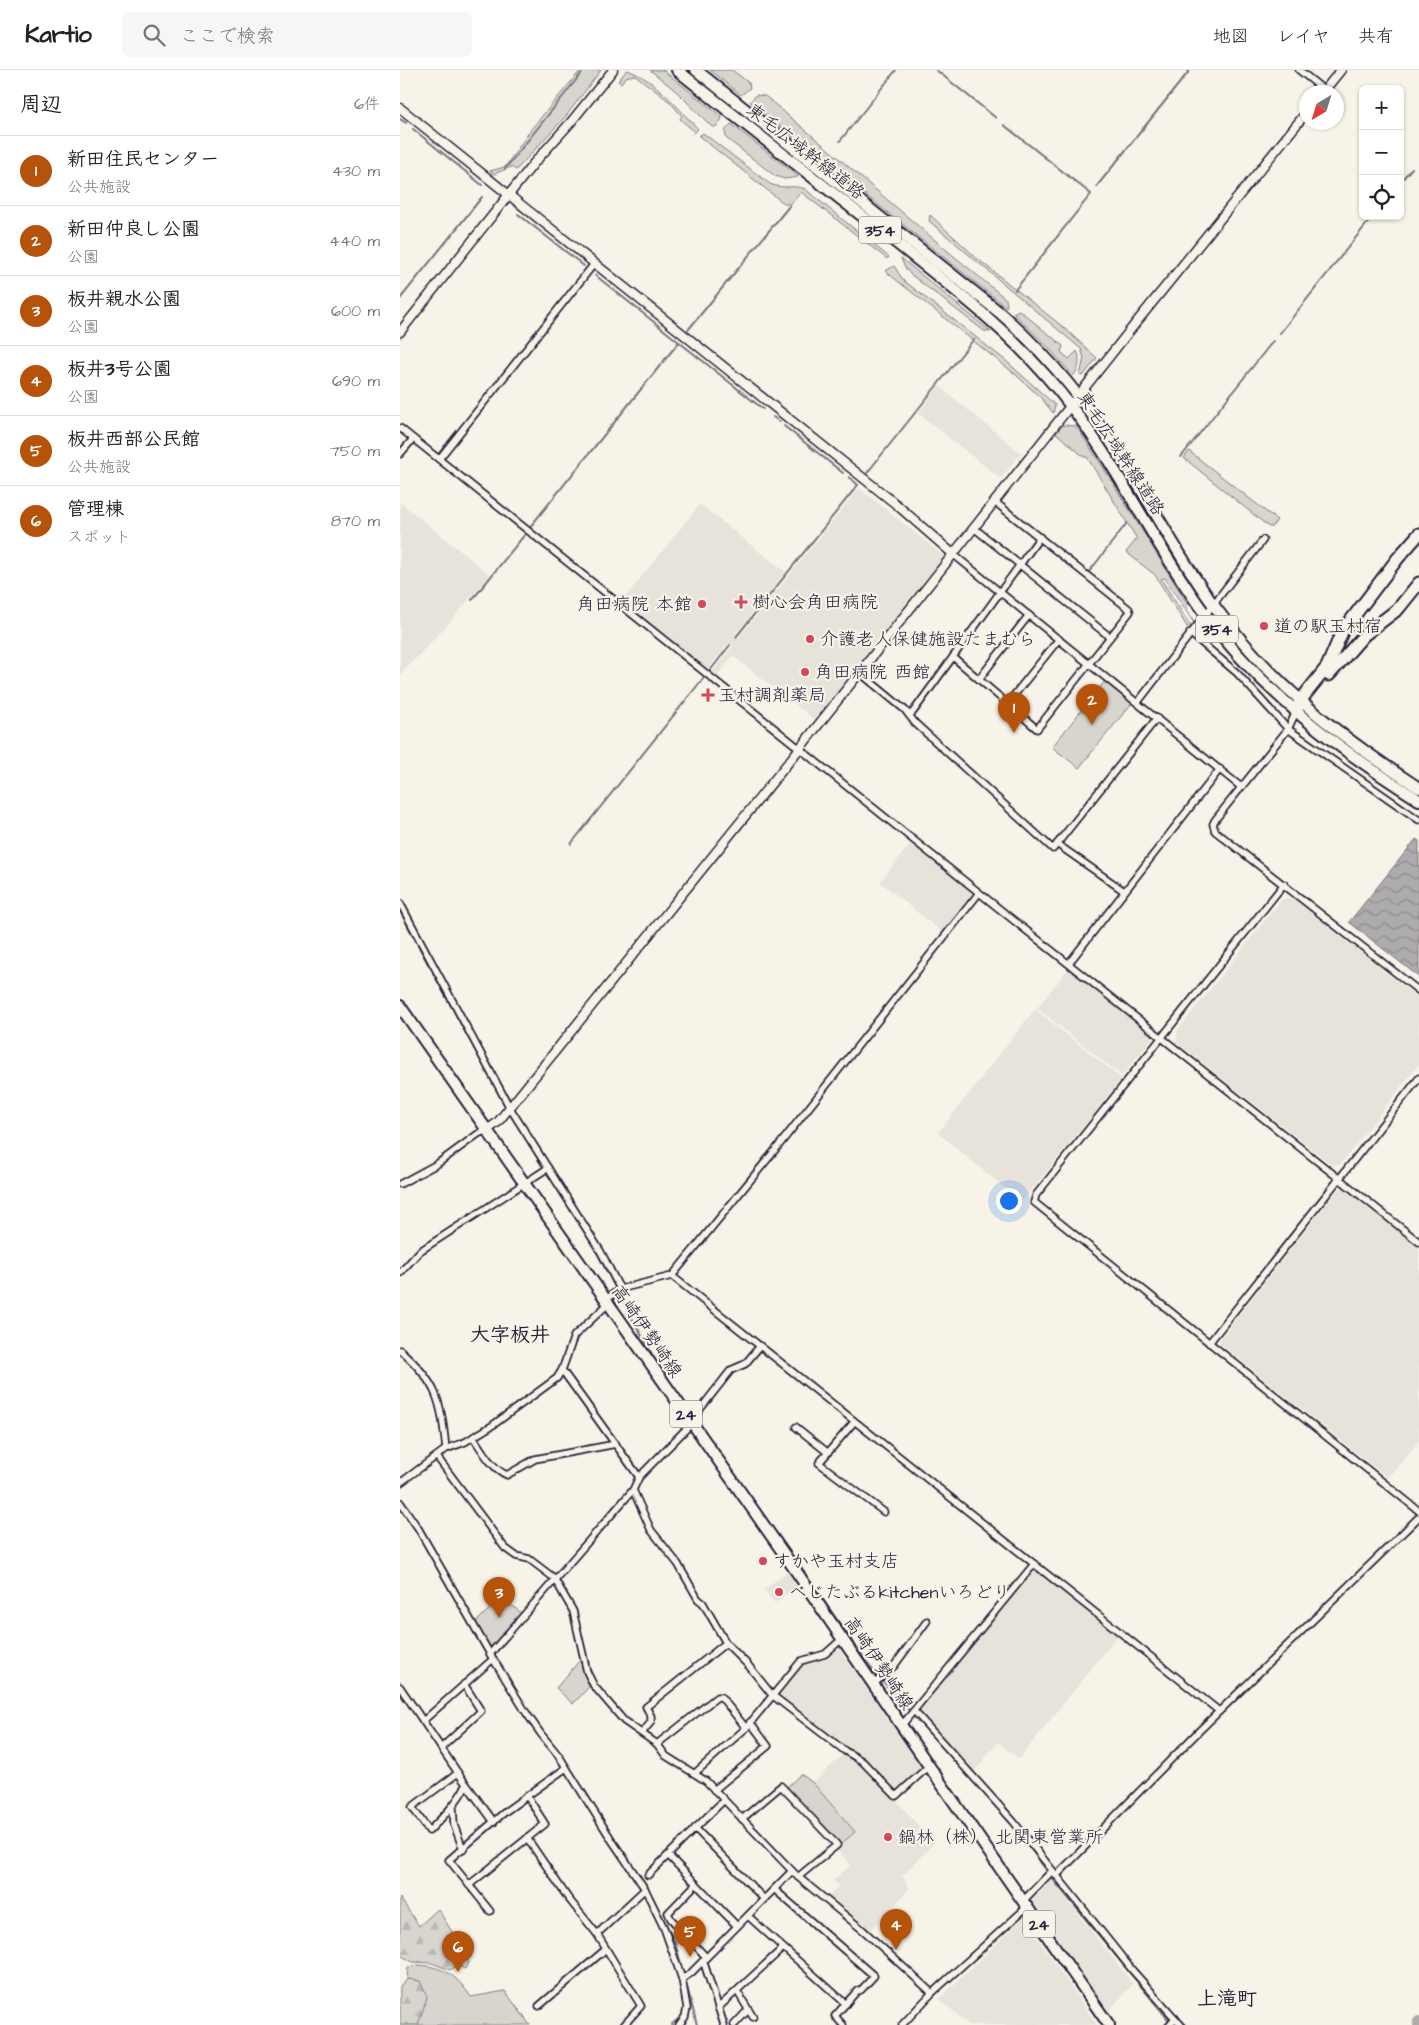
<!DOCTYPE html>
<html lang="ja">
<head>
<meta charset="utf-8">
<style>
	body { margin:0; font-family:"Architects Daughter","Klee One",sans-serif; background:#f6f6f6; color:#222 }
	.controls { position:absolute; right:15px; top:15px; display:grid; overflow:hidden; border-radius:8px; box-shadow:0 1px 4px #0004 }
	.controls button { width:45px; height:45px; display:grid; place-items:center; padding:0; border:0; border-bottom:1px solid #e0e0e0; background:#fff; color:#222; font:25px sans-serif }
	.compass { position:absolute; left:899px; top:15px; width:45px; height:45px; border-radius:50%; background:#fff; box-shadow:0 1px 4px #0004; rotate:218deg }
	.you { position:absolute; left:608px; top:1130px; width:18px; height:18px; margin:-12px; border:4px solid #fff; border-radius:50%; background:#1a73e8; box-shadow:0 0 0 8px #1a73e833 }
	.badge { display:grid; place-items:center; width:32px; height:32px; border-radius:50%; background:#b45309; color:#fff; font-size:16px; font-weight:700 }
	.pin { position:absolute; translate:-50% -41px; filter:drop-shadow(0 1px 2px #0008) }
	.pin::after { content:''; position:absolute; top:26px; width:18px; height:15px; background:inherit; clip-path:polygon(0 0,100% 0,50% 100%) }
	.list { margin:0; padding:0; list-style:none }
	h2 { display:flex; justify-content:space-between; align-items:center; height:65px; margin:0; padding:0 20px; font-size:21px }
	h2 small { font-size:16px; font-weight:400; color:#767676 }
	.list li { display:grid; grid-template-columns:32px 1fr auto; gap:15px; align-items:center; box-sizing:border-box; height:70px; padding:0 20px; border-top:1px solid #e0e0e0 }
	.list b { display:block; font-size:19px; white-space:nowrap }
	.list p { margin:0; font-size:16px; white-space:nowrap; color:#767676 }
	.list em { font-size:16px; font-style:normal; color:#767676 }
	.icon { flex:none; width:28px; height:28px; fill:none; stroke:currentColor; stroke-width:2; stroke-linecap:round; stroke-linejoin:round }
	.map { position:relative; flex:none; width:1019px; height:1955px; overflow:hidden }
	header { display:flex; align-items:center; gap:30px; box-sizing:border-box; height:70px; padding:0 25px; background:#fff; border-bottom:1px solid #e0e0e0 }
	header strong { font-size:24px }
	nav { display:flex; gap:28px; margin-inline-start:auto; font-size:18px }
	.search { width:350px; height:45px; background:#f6f6f6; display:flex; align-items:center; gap:12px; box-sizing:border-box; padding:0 18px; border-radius:8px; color:#767676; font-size:19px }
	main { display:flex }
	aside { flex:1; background:#fff }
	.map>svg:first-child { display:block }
	.built { fill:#e7e3db }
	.green { fill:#d8d5cf; stroke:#7d7c85 }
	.forest { fill:url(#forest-firs); stroke:#7d7c85 }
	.water { fill:url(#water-waves); stroke:#76747f }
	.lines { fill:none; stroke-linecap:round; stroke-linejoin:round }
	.stream { stroke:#76747f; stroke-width:2 }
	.river { stroke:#aeabad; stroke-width:12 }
	.minor-casing { stroke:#22223b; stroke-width:9 }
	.tertiary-casing { stroke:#22223b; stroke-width:11 }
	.primary-casing { stroke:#22223b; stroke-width:14 }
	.trunk-casing { stroke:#22223b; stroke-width:14 }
	.motorway-casing { stroke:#22223b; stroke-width:15 }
	.minor { stroke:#f7f3e8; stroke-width:5.5 }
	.tertiary { stroke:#f7f3e8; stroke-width:8 }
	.primary { stroke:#f7f3e8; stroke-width:10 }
	.trunk { stroke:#f7f3e8; stroke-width:10 }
	.motorway { stroke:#f7f3e8; stroke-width:11 }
	.poi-dot { fill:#d1495b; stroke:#f7f3e8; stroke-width:2 }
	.labels { text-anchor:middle; stroke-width:4.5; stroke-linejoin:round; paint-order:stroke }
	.shield { fill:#f7f3e8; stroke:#62616f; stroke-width:1 }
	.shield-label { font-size:16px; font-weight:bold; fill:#22223b }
	.street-label { font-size:18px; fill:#22223b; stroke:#f7f3e8 }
	.poi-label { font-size:18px; fill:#22223b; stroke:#f7f3e8; text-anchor:start }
	.quarter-label { font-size:20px; font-weight:bold; fill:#22223b; stroke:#f7f3e8 }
</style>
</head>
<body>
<header>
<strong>Kartio</strong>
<div class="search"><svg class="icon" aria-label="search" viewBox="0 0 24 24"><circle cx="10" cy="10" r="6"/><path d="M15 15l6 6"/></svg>ここで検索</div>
<nav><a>地図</a><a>レイヤ</a><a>共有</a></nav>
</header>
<main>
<aside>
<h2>周辺<small>6件</small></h2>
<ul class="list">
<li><span class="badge">1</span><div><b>新田住民センター</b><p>公共施設</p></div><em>430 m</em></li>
<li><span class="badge">2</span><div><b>新田仲良し公園</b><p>公園</p></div><em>440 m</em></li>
<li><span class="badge">3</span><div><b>板井親水公園</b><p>公園</p></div><em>600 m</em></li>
<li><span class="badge">4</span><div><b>板井3号公園</b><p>公園</p></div><em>690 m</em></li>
<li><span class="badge">5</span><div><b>板井西部公民館</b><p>公共施設</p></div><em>750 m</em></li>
<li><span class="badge">6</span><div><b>管理棟</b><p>スポット</p></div><em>870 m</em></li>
</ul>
</aside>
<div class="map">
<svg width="1019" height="1955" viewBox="0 0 1019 1955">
	<defs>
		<pattern id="forest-firs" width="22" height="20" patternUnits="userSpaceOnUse" patternTransform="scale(1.25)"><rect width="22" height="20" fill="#d8d5cf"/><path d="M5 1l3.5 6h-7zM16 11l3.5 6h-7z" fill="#b9b7b3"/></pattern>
		<pattern id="water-waves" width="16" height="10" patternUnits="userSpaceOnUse" patternTransform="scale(1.25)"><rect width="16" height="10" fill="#aeabad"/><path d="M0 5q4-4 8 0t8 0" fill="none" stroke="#8d8b8e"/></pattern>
	</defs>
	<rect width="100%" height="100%" fill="#f7f3e8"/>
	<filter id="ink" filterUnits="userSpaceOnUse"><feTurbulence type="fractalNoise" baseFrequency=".02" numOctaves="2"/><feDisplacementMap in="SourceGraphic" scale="10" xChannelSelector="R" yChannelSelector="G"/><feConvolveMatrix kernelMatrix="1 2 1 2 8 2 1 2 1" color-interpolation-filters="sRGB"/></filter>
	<g filter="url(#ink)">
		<!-- built -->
		<g class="built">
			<polygon points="539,316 621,383 601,409 518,343"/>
			<polygon points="459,418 544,486 415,650 333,586 316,608 311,603 333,576 329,573 307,600 224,533 223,530 300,434 385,502 334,566 338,569"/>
			<polygon points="0,432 90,505 47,555 0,605"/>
			<polygon points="511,773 573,821 573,825 543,863 480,812"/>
			<polygon points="891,827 1019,928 1019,994 940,1095 932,1095 776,972 778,960 881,830"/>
			<polygon points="668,899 754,966 722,1006 637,938"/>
			<polygon points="635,939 722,1009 622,1132 538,1063"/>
			<polygon points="944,1118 1019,1178 1019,1371 988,1408 820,1274 820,1269 938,1119"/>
			<polygon points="633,1497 719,1564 619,1689 598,1672 574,1702 520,1641 520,1638"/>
			<polygon points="387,1501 397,1515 375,1533 364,1520"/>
			<polygon points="439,1579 521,1696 498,1720 493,1719 470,1693 445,1678 380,1628 379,1622 402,1595 428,1587"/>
			<polygon points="443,1684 467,1698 534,1773 502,1806 510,1818 470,1861 428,1827 439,1816 433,1810 451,1795 436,1779 455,1762 413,1713"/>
			<polygon points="651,1810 733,1914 708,1942 631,1832"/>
			<polygon points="623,1848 642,1874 697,1955 569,1955 539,1929"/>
		</g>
		<!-- green -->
		<g class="green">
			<polygon points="181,0 201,0 166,46 116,100 111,97 94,104 90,101 105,97 132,58"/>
			<path d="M227 0C255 9 278 38 298 59L293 64 294 61 280 49 282 46 270 32 235 5 226 7 221 13 218 11Z"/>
			<path d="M250 0H263L322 47C321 52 317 58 312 57L277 22Z"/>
			<polygon points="310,0 332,0 349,13 350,18 341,25"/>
			<path d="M356 25 365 26C446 93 524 163 606 229L607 235 606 237 368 47 350 32Z"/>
			<polygon points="331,54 398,106 398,107 385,109 375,106 326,68 325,61"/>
			<path d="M303 63 370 114C383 120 394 114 405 119L489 187 487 189 401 122 390 135 388 133 386 135 299 66Z"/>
			<polygon points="530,145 579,190 663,257 697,288 683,306 680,305 684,288 681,279 529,151"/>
			<polygon points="501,188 591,262 584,261 510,204 504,196"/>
			<polygon points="494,196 503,210 605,290 655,335 653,343 642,329 615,304 485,201"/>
			<path d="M619 240 663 276 661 282 669 289 677 281C681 289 679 300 673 306L648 277 613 243Z"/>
			<polygon points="663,355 676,356 703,397 787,533 787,540 794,553 765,508 761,509 791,557 789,560 755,505 726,482 737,469 687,387 684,387 656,363"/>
			<polygon points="789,381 877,450 872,457 869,457 784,388"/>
			<polygon points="705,611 732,633 679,698 652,677"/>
			<polygon points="102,1527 121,1543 93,1577 90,1576 75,1553"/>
			<polygon points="180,1590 189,1617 173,1634 156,1618"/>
			<polygon points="401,1704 413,1713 455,1762 440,1775 386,1718"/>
			<path d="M18 1895C45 1897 56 1905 71 1927L105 1921 130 1955H0L5 1932 8 1897Z"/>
		</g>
		<!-- forest -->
		<g class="forest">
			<polygon points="0,1828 19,1856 38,1839 63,1880 69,1893 65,1899 57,1895 50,1900 32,1893 13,1892 0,1885"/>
			<polygon points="8,1909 20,1911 27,1927 18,1955 0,1955 0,1916"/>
		</g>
		<!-- water -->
		<polygon class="water" points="1016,769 1019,771 1019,907 949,852"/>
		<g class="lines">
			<!-- stream -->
			<g class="stream">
				<polyline points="536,0 596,48"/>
				<polyline points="0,49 6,53"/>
				<polyline points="604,55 691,124 615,220"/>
				<polyline points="13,59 82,115"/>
				<polyline points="440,71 496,0"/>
				<polyline points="105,99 184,0"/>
				<polyline points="1000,112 1012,98"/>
				<polyline points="697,116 790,0"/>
				<polyline points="118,144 184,196"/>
				<polyline points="195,205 363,339"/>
				<polyline points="0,229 82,127"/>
				<polyline points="288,260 390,135"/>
				<polyline points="880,263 973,146"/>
				<polyline points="373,347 380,352"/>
				<polyline points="384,356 443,403"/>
				<polyline points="781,387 873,271"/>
				<polyline points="467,403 574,269"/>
				<polyline points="130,457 279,272"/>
				<polyline points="689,502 727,453"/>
				<polyline points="72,530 126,463"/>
				<polyline points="336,567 457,416 458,415 449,407"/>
				<polyline points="309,602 330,575"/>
				<polyline points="171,774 305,606"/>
				<polyline points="0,841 28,894"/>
				<polyline points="33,903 105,1035"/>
				<polyline points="112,1046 142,1095"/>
				<polyline points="148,1104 195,1179 215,1217"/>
				<polyline points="220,1226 258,1295 471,1598 616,1759 655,1812 773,1955"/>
				<polyline points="179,1712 207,1757"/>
				<polyline points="248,1819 275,1872 283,1902"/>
				<polyline points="286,1913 297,1955"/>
				<polyline points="271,1955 283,1945"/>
			</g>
			<!-- river -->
			<polyline class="river" points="1019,1955 1019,1952"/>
			<!-- minor casing -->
			<g class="minor-casing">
				<g id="minor">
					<polyline points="899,0 924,20"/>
					<polyline points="0,358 612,849 1019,1172"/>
					<polyline points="0,384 13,369"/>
					<polyline points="39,389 194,194"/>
					<polyline points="574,458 710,567"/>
					<polyline points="553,484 841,717"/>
					<polyline points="790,563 837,603 888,659 1019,750"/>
					<polyline points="553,587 637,659 730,542 729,539 595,432"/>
					<polyline points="459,602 505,640 515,653 653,779 757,648"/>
					<polyline points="579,609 629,545"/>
					<polyline points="738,632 863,470"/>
					<polyline points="607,634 659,569"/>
					<polyline points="896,642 888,659 815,750 813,754 815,761 1019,921"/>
					<polyline points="509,645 513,642 640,467"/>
					<polyline points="657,774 724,821"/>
					<polyline points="884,814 636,1125 634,1132 1019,1441"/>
					<polyline points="0,833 110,1038 201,1182 220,1219"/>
					<polyline points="669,893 820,699"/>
					<polyline points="0,1114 37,1094 78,1064 87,1060"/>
					<polyline points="0,1203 20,1181 148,1098"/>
					<polyline points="272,1206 819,1641"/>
					<polyline points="205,1230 220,1219 272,1206 380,1074 579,823"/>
					<polyline points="809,1273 1019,1008"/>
					<path d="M0 1280C38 1313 41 1331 46 1379"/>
					<polyline points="162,1300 239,1407"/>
					<polyline points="454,1352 419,1393 484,1442"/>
					<polyline points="396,1357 427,1382"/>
					<path d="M73 1367C82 1380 92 1399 107 1405L135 1389 216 1374"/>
					<polyline points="37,1387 105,1478 116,1486 129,1489 154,1508 173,1541 187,1602 194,1616 224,1651 257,1674 266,1686 306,1711 398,1807 464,1861 532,1923"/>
					<polyline points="0,1413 46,1379 65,1372 93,1355 157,1308 162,1300 174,1266 208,1234"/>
					<polyline points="233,1420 251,1460 278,1494 298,1529 303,1533 326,1573 348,1595 372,1625 445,1681 462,1691 496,1726 529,1696"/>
					<polyline points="0,1432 18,1458 90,1584 127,1644 141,1664 159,1686 213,1772 245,1819 264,1858 282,1909 287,1938 285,1947 279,1955"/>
					<polyline points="90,1584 233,1420 239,1407 292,1353 298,1342 331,1300 345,1294 360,1276"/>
					<polyline points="474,1614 494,1596 527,1551"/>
					<polyline points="0,1617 23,1651 93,1589"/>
					<polyline points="514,1641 613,1751 733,1901 781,1955"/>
					<polyline points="23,1651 58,1703 94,1752"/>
					<polyline points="502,1655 634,1494"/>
					<polyline points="242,1663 251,1652 251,1646 246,1637 326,1573"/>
					<polyline points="257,1674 317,1627 321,1627 346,1658"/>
					<polyline points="41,1678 81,1641 64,1614"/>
					<path d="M58 1703 12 1737 29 1761C43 1747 57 1733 66 1715"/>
					<polyline points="295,1703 346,1658 401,1591 425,1584 443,1568"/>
					<polyline points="314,1720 368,1676 350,1652"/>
					<polyline points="53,1737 54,1755 63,1779"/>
					<polyline points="342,1749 381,1716 437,1775 398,1807"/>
					<polyline points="295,1758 364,1829"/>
					<polyline points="127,1768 168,1828 197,1864"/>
					<polyline points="268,1785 337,1856"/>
					<polyline points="248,1805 324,1730"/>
					<polyline points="657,1805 799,1661 1019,1447"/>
					<polyline points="296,1814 268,1843 271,1849 306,1887"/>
					<polyline points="69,1815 145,1754 127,1726"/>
					<polyline points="374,1819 474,1906 461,1920 457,1921 435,1946 443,1955"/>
					<polyline points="623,1831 652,1801"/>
					<polyline points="90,1841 49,1790 106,1741 166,1698"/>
					<polyline points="348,1846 446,1934"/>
					<polyline points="303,1890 324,1955"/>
					<polyline points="282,1909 291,1903 392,1801"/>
					<polyline points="337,1921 353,1947"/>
					<polyline points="139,1936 206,1879"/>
					<polyline points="318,1938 383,1878"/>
					<polyline points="224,1955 241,1936 197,1864 245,1819"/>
					<polyline points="334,1955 348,1940"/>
					<polyline points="502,1955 532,1923 627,1837"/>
					<polyline points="769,1955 775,1948"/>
				</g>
			</g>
			<!-- tertiary casing -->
			<g class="tertiary-casing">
				<g id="tertiary">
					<polyline points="923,22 941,0"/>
					<polyline points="0,38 497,435 553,484"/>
					<polyline points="0,262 134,93 171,52 213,0"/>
					<polyline points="87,1060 98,1052 400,678 735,254 906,43"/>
				</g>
			</g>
			<!-- primary casing -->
			<g class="primary-casing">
				<polyline id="primary" points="0,936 398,1504 529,1696 709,1955"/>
			</g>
			<!-- trunk casing -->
			<g class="trunk-casing">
				<g id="trunk">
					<path d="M277 0C347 56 418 111 489 167 544 211 600 253 647 307 712 380 748 467 805 544 862 622 938 679 1019 730"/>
					<path d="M296 0 599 242C646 283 687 333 720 386 752 434 778 486 812 533 871 614 936 664 1019 718"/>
				</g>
			</g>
			<!-- motorway casing -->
			<g class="motorway-casing">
				<g id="motorway">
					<polyline points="929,605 964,565 998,539 1019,513"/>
					<polyline points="896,642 900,631 927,597 942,562 998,488 1019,464"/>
				</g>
			</g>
			<!-- minor -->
			<use href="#minor" class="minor"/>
			<!-- tertiary -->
			<use href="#tertiary" class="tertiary"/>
			<!-- primary -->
			<use href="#primary" class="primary"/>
			<!-- trunk -->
			<use href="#trunk" class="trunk"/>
			<!-- motorway -->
			<use href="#motorway" class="motorway"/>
		</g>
	</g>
	<!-- markers -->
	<g class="poi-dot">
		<path d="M338.5 524.5h5v5h5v5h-5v5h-5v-5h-5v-5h5z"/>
		<circle cx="302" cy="534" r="5"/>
		<circle cx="864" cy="556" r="5"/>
		<circle cx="410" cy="569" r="5"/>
		<circle cx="405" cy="602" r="5"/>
		<path d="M305.5 617.5h5v5h5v5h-5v5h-5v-5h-5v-5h5z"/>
		<circle cx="363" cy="1491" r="5"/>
		<circle cx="379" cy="1522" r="5"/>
		<circle cx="488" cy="1767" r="5"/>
	</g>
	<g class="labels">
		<!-- shield labels -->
		<g class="shield">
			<rect x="459" y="146.5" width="42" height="27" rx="4"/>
			<rect x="796" y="545.5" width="42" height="27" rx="4"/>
			<rect x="270" y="1330.5" width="32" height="27" rx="4"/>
			<rect x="623" y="1840.5" width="32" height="27" rx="4"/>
		</g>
		<g class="shield-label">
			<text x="480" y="166">354</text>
			<text x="817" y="565">354</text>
			<text x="286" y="1350">24</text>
			<text x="639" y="1860">24</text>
		</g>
		<!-- street labels -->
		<g class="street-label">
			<text transform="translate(406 81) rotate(38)" y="6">東毛広域幹線道路</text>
			<text transform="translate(721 383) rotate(57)" y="6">東毛広域幹線道路</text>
			<text transform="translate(247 1261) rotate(55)" y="6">高崎伊勢崎線</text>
			<text transform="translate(479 1593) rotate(56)" y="6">高崎伊勢崎線</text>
		</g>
		<!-- poi labels -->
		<g class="poi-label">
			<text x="352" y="538">樹心会角田病院</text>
			<text x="292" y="540" text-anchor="end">角田病院 本館</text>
			<text x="874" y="562">道の駅玉村宿</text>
			<text x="420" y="575">介護老人保健施設たまむら</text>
			<text x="415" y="608">角田病院 西館</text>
			<text x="318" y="631">玉村調剤薬局</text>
			<text x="373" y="1497">すかや玉村支店</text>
			<text x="389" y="1528">べじたぶるkitchenいろどり</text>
			<text x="498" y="1773">鍋林（株） 北関東営業所</text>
		</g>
		<!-- quarter labels -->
		<g class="quarter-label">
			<text x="110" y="1271">大字板井</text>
			<text x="827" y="1935">上滝町</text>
		</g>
	</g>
</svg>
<div class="controls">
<button>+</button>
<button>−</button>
<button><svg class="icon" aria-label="locate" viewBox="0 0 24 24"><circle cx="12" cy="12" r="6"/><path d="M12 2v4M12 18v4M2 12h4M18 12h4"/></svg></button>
</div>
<svg class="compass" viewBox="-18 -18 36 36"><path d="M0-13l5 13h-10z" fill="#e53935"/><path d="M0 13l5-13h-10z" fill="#767676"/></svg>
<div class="you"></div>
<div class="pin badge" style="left:614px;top:663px">1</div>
<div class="pin badge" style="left:692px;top:655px">2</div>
<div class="pin badge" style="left:99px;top:1548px">3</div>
<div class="pin badge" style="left:496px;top:1880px">4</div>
<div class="pin badge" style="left:290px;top:1887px">5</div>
<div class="pin badge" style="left:58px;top:1902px">6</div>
</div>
</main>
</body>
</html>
